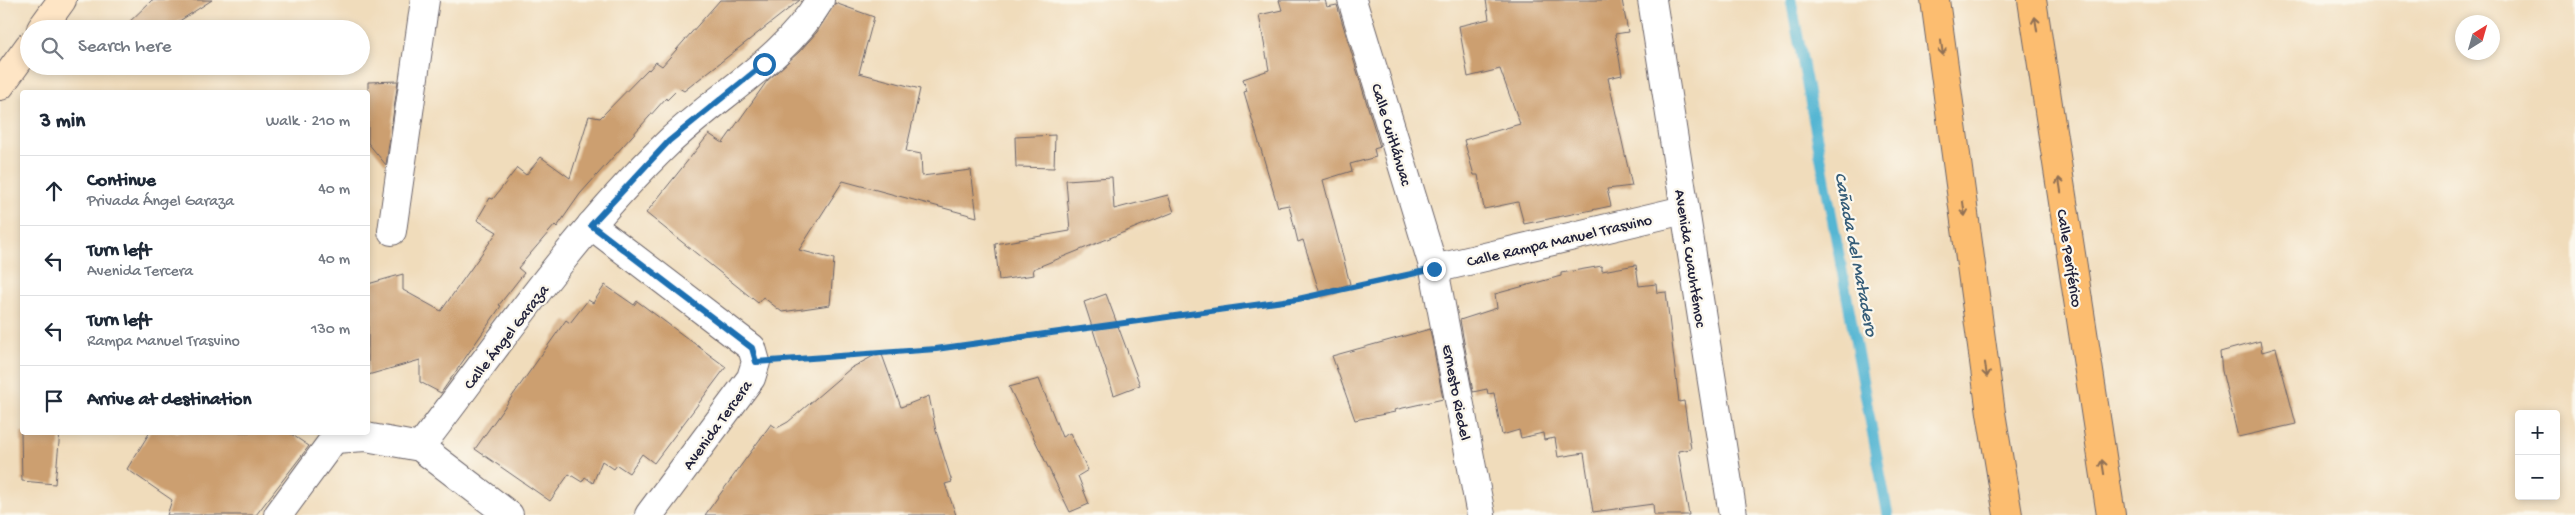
<!DOCTYPE html>
<html lang="en">
<head>
<meta charset="utf-8">
<style>
	body { margin:0; font-family:"Gochi Hand",sans-serif; background:#f6f6f7; color:#1f2937 }
	.controls { position:absolute; right:15px; bottom:15px; display:grid; overflow:hidden; border-radius:5px; box-shadow:0 2px 8px #0003 }
	.controls button { width:45px; height:45px; display:grid; place-items:center; padding:0; border:0; border-bottom:1px solid #e0e1e3; background:#fff; color:#1f2937; font:25px sans-serif }
	.compass { position:absolute; left:2455px; top:15px; width:45px; height:45px; border-radius:50%; background:#fff; box-shadow:0 2px 8px #0003; rotate:37deg }
	.stop { position:absolute; width:15px; height:15px; margin:-11px; border:4px solid #1f6fb2; border-radius:50%; background:#fff }
	.stop.end { background:#1f6fb2; border-color:#fff; box-shadow:0 1px 5px #0008 }
	.list { margin:0; padding:0; list-style:none }
	h2 { display:flex; justify-content:space-between; align-items:center; height:65px; margin:0; padding:0 20px; font-size:21px }
	h2 small { font-size:16px; font-weight:400; color:#747a83 }
	.list li { display:grid; grid-template-columns:32px 1fr auto; gap:15px; align-items:center; box-sizing:border-box; height:70px; padding:0 20px; border-top:1px solid #e0e1e3 }
	.list b { display:block; font-size:19px; white-space:nowrap }
	.list p { margin:0; font-size:16px; white-space:nowrap; color:#747a83 }
	.list em { font-size:16px; font-style:normal; color:#747a83 }
	.icon { flex:none; width:28px; height:28px; fill:none; stroke:currentColor; stroke-width:2; stroke-linecap:round; stroke-linejoin:round }
	.map { position:relative; flex:none; width:2575px; height:515px; overflow:hidden }
	.search { position:absolute; background:#fff; box-shadow:0 2px 8px #0003; left:20px; top:20px; width:350px; height:55px; display:flex; align-items:center; gap:12px; box-sizing:border-box; padding:0 18px; border-radius:28px; color:#747a83; font-size:19px }
	.panel { position:absolute; background:#fff; box-shadow:0 2px 8px #0003; left:20px; top:90px; width:350px; height:345px; border-radius:5px }
	.map>svg:first-child { display:block }
	.lines { fill:none; stroke-linecap:round; stroke-linejoin:round }
	.stream { stroke:#55b6d3; stroke-width:11 }
	.building { fill:#cc9f70 }
	.street-casing { stroke:#6a6368; stroke-width:30 }
	.secondary-casing { stroke:#6a6368; stroke-width:30 }
	.highway-casing { stroke:#6a6368; stroke-width:30 }
	.path { stroke:#6a6368; stroke-width:3; stroke-dasharray:1 4; stroke-linecap:butt }
	.street { stroke:#fff; stroke-width:28 }
	.secondary { stroke:#fee5c5; stroke-width:28 }
	.highway { stroke:#fcbd6f; stroke-width:28 }
	.oneway { stroke:#8f7055 }
	.route { stroke:#1f6fb2; stroke-width:6 }
	.labels { text-anchor:middle; stroke-width:4.5; stroke-linejoin:round; paint-order:stroke }
	.street-label { font-size:16px; fill:#22223b; stroke:#fbf7ec }
	.water-label { font-size:18px; font-style:italic; fill:#365d78; stroke:#fbf7ec }
</style>
</head>
<body>
<div class="map">
<svg width="2575" height="515" viewBox="0 0 2575 515">
	<rect width="100%" height="100%" fill="#fbf7ec"/>
	<filter id="ink" filterUnits="userSpaceOnUse"><feTurbulence type="fractalNoise" baseFrequency=".02" numOctaves="2"/><feDisplacementMap in="SourceGraphic" scale="10" xChannelSelector="R" yChannelSelector="G"/><feConvolveMatrix kernelMatrix="1 2 1 2 8 2 1 2 1" color-interpolation-filters="sRGB"/></filter>
	<filter id="wash" filterUnits="userSpaceOnUse"><feTurbulence type="fractalNoise" baseFrequency=".0096" numOctaves="4" result="noise"/><feDisplacementMap in="SourceGraphic" scale="20" xChannelSelector="R" yChannelSelector="G"/><feGaussianBlur stdDeviation="1.12" result="paint"/><feColorMatrix in="noise" values="0 0 0 0 0 0 0 0 0 0 0 0 0 0 0 0 0 1.4 0 .05"/><feComposite in="paint" operator="in"/></filter>
	<g filter="url(#wash)">
		<rect width="100%" height="100%" fill="#f0dcbb"/>
		<g class="lines">
			<!-- stream -->
			<polyline class="stream" points="1791,0 1888,515"/>
		</g>
		<g id="blocks">
			<!-- building -->
			<g class="building">
				<polygon points="152,0 212,0 167,29 122,29"/>
				<polygon points="720,0 800,0 684,91 679,88 667,100 666,98 580,194 557,227 555,225 518,268 524,273 499,305 501,306 441,393 420,382 420,360 368,375 368,284 403,274 403,290 441,311 497,232 477,220 490,198 493,199 517,168 526,175 541,157 570,178 589,116 600,118 648,69 649,70 656,62 662,66"/>
				<polygon points="1279,0 1325,0 1327,7 1337,5 1380,147 1374,149 1376,157 1350,164 1352,171 1323,180 1350,284 1320,294 1303,240 1298,242 1289,205 1278,207 1244,92 1247,91 1243,79 1269,70 1259,15 1282,10"/>
				<polygon points="1486,0 1622,0 1628,32 1615,34 1622,75 1608,78 1632,186 1607,189 1611,206 1524,224 1518,202 1484,209 1478,175 1474,175 1464,140 1520,124 1500,69 1468,77 1459,26 1489,19"/>
				<polygon points="835,3 874,17 859,73 920,89 906,151 921,154 922,176 971,170 977,217 843,181 799,250 834,259 830,305 782,312 763,297 758,303 646,213 709,134 723,143 767,81 799,52 817,32"/>
				<polygon points="398,81 386,165 368,143 368,82"/>
				<polygon points="1055,135 1054,168 1016,167 1015,137"/>
				<polygon points="1112,177 1114,209 1168,195 1174,212 1033,269 1034,275 999,280 995,244 1070,231 1066,180"/>
				<polygon points="1636,265 1639,286 1656,284 1657,293 1666,292 1679,402 1684,401 1691,449 1678,451 1689,515 1654,515 1653,504 1593,512 1584,453 1558,457 1555,438 1544,440 1543,433 1521,438 1519,430 1502,435 1494,393 1488,394 1487,389 1473,392 1460,320 1497,308 1495,294 1561,276 1561,273 1602,266 1602,271"/>
				<polygon points="605,285 634,305 637,301 726,367 654,463 642,454 629,473 617,465 614,469 602,461 593,483 585,477 582,482 569,474 550,501 475,449 566,320 570,323 588,300 593,303"/>
				<polygon points="1106,294 1140,385 1114,395 1084,302"/>
				<polygon points="1430,329 1443,399 1394,410 1395,412 1355,420 1332,356"/>
				<polygon points="2260,341 2262,352 2276,348 2296,424 2238,437 2222,371 2220,352"/>
				<polygon points="881,352 901,407 929,396 936,431 952,482 945,484 956,515 705,515 771,424 777,428 788,422 851,368"/>
				<polygon points="1039,379 1062,437 1070,433 1088,470 1078,476 1089,504 1070,512 1009,387"/>
				<polygon points="21,432 60,432 55,484 22,481"/>
				<polygon points="150,432 288,432 309,446 256,515 167,515 172,500 127,469"/>
			</g>
		</g>
	</g>
	<g filter="url(#ink)">
		<use href="#blocks" fill-opacity="0" stroke="#6a6368" stroke-width="1"/>
		<g class="lines">
			<!-- street casing -->
			<g class="street-casing">
				<g id="street">
					<polyline points="1352,0 1434,269 1481,515"/>
					<polyline points="1652,0 1733,515"/>
					<polyline points="591,225 752,348 756,362 751,378 649,515"/>
					<polyline points="392,231 425,0"/>
					<polyline points="1434,269 1684,210"/>
					<polyline points="334,439 366,437 420,447 509,515"/>
					<path d="M420 447C499 344 574 233 669 142 719 94 784 60 820 0"/>
					<polyline points="278,515 334,439"/>
				</g>
			</g>
			<!-- secondary casing -->
			<g class="secondary-casing">
				<g id="secondary">
					<polyline points="41,29 62,0"/>
					<polyline points="0,86 29,46"/>
				</g>
			</g>
			<!-- highway casing -->
			<g class="highway-casing">
				<g id="highway">
					<polyline points="1935,0 1991,413 2008,515"/>
					<polyline points="2032,0 2111,515"/>
				</g>
			</g>
			<!-- path -->
			<polyline class="path" points="787,360 936,349 1298,299 1402,276"/>
			<!-- street -->
			<use href="#street" class="street"/>
			<!-- secondary -->
			<use href="#secondary" class="secondary"/>
			<!-- highway -->
			<use href="#highway" class="highway"/>
		</g>
		<!-- one-way arrows -->
		<defs><path id="oneway-shaft" d="M-6 0H5M1.5-3L5.5 0L1.5 3" fill="none" stroke-width="1.6" stroke-linecap="round" stroke-linejoin="round" transform="scale(1.25)"/></defs>
		<g class="oneway">
			<use href="#oneway-shaft" transform="translate(2036 24) rotate(-99)"/>
			<use href="#oneway-shaft" transform="translate(1942 48) rotate(82)"/>
			<use href="#oneway-shaft" transform="translate(2060 185) rotate(-99)"/>
			<use href="#oneway-shaft" transform="translate(1964 209) rotate(82)"/>
			<use href="#oneway-shaft" transform="translate(1986 370) rotate(82)"/>
			<use href="#oneway-shaft" transform="translate(2103 467) rotate(-99)"/>
		</g>
	</g>
	<g class="lines" filter="url(#ink)">
		<!-- route -->
		<polyline class="route" points="764,64 669,141 591,225 752,348 756,362 936,349 1298,299 1434,269"/>
	</g>
	<g class="labels">
		<!-- street labels -->
		<g class="street-label">
			<text transform="translate(1393 134) rotate(73)" y="6">Calle Cuitláhuac</text>
			<text transform="translate(1559 239) rotate(-13)" y="6">Calle Rampa Manuel Trasvino</text>
			<text transform="translate(1692 258) rotate(81)" y="6">Avenida Cuauhtémoc</text>
			<text transform="translate(2071 258) rotate(81)" y="6">Calle Periférico</text>
			<text transform="translate(505 336) rotate(-52)" y="6">Calle Ángel Garaza</text>
			<text transform="translate(1458 392) rotate(79)" y="6">Ernesto Riedel</text>
			<text transform="translate(716 424) rotate(-54)" y="6">Avenida Tercera</text>
		</g>
		<!-- water labels -->
		<g class="water-label">
			<text transform="translate(1857 254) rotate(79)" y="6">Cañada del Matadero</text>
		</g>
	</g>
</svg>
<div class="controls">
<button>+</button>
<button>−</button>
</div>
<svg class="compass" viewBox="-18 -18 36 36"><path d="M0-13l5 13h-10z" fill="#e53935"/><path d="M0 13l5-13h-10z" fill="#747a83"/></svg>
<div class="stop" style="left:764px;top:64px"></div>
<div class="stop end" style="left:1434px;top:269px"></div>
<div class="search"><svg class="icon" aria-label="search" viewBox="0 0 24 24"><circle cx="10" cy="10" r="6"/><path d="M15 15l6 6"/></svg>Search here</div>
<section class="panel">
<h2>3 min<small>Walk · 210 m</small></h2>
<ul class="list">
<li><svg class="icon" aria-label="ahead" viewBox="0 0 24 24"><path d="M12 20V5M6 11l6-6 6 6"/></svg><div><b>Continue</b><p>Privada Ángel Garaza</p></div><em>40 m</em></li>
<li><svg class="icon" aria-label="left" viewBox="0 0 24 24"><path d="M17 20v-9H6M10 6l-5 5 5 5"/></svg><div><b>Turn left</b><p>Avenida Tercera</p></div><em>40 m</em></li>
<li><svg class="icon" aria-label="left" viewBox="0 0 24 24"><path d="M17 20v-9H6M10 6l-5 5 5 5"/></svg><div><b>Turn left</b><p>Rampa Manuel Trasvino</p></div><em>130 m</em></li>
<li><svg class="icon" aria-label="arrive" viewBox="0 0 24 24"><path d="M6 21V4h12l-3 4 3 4H6"/></svg><div><b>Arrive at destination</b></div></li>
</ul>
</section>
</div>
</body>
</html>
